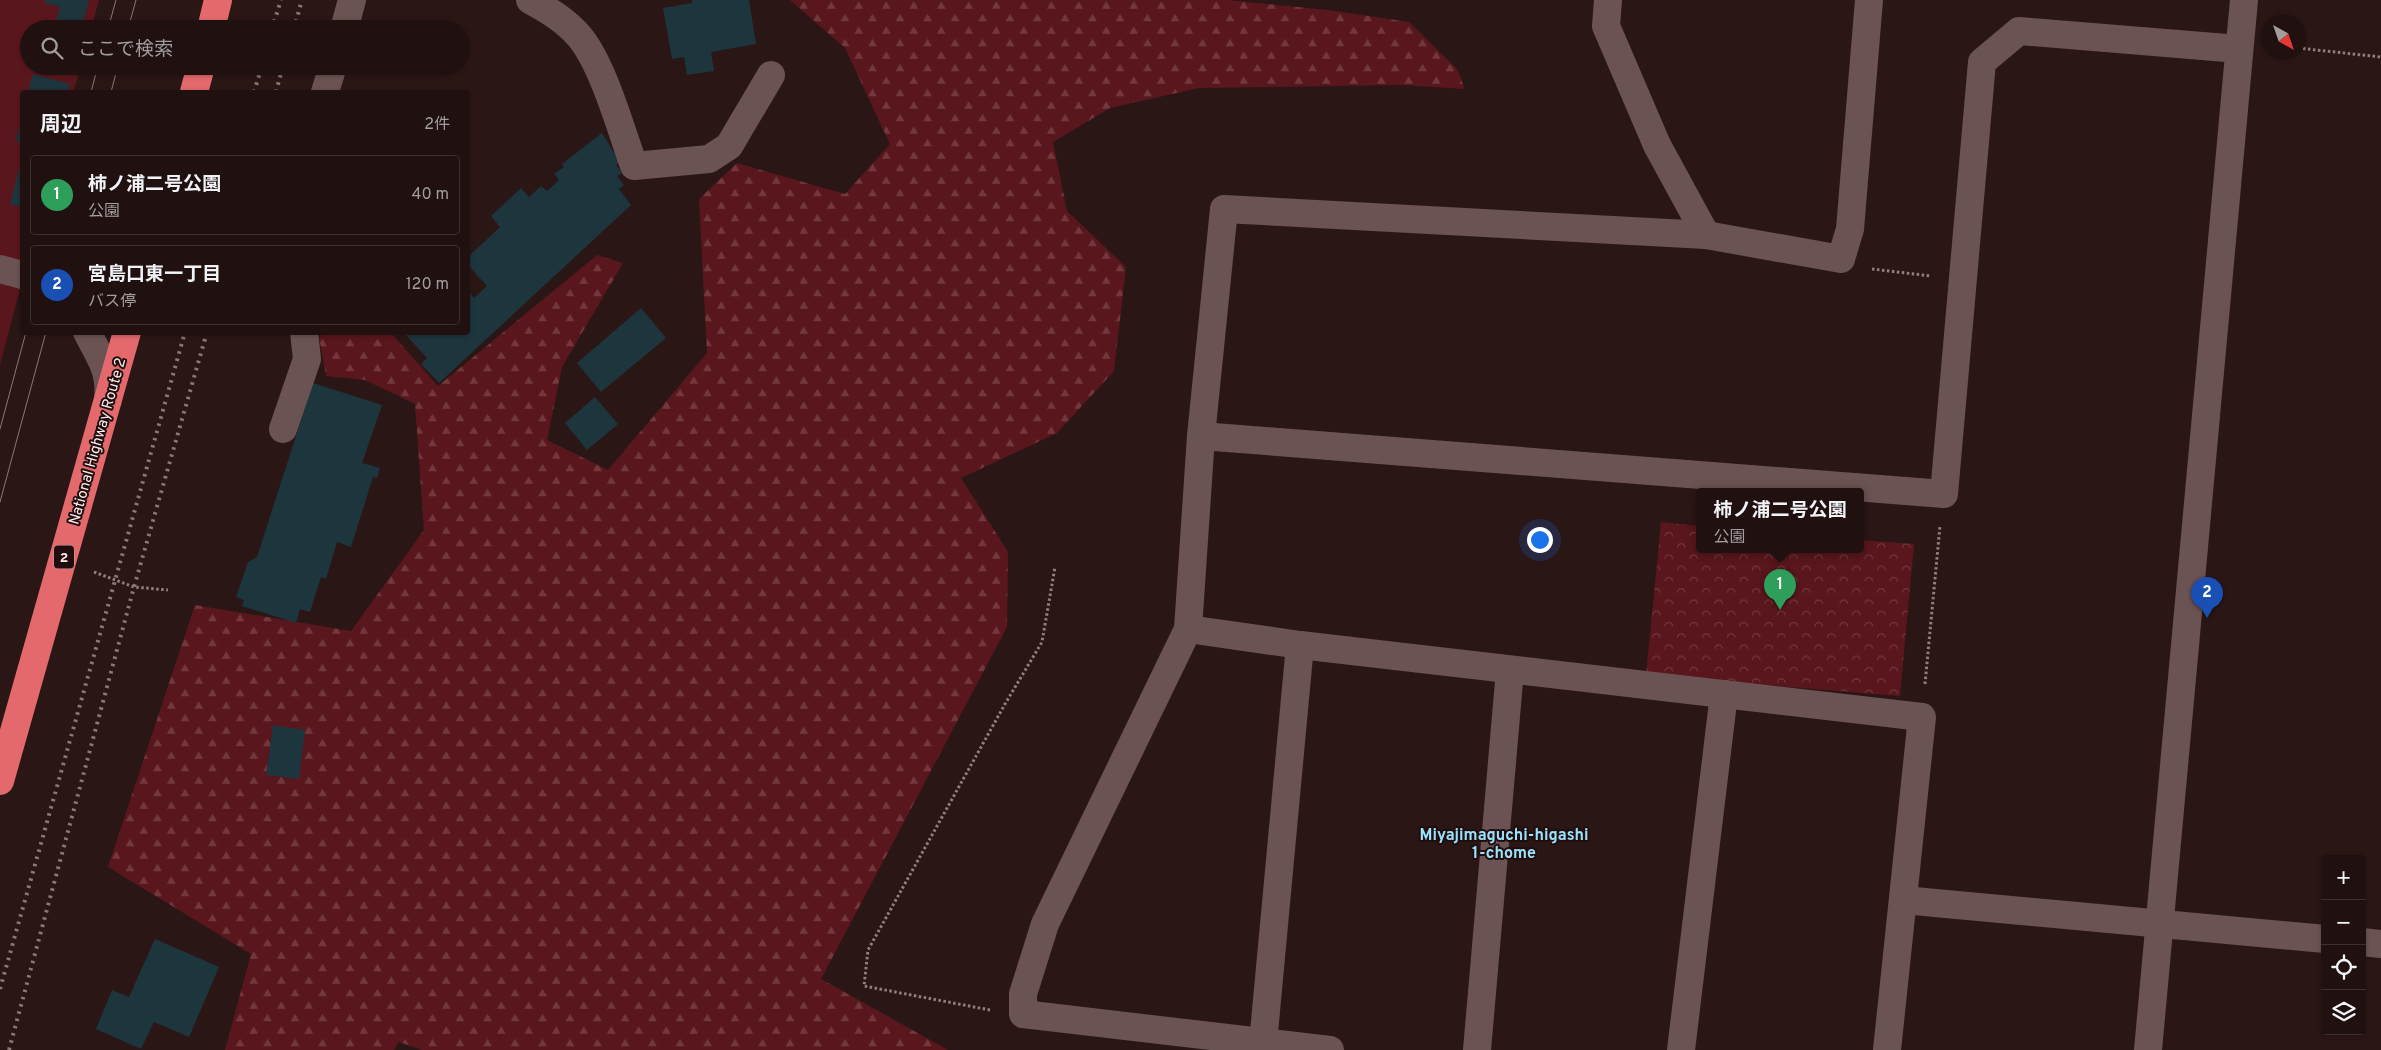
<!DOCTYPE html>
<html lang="ja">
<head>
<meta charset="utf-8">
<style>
	body { margin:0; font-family:Overpass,"Noto Sans JP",sans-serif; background:#281919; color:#f1f3f6 }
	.controls { position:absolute; right:15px; bottom:15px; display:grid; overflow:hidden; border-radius:5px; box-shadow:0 1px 4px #0004 }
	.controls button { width:45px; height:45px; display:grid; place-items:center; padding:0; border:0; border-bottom:1px solid #3d3030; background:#201010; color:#f1f3f6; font:25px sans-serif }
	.compass { position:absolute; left:2261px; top:15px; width:45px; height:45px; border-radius:50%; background:#201010; box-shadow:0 1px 4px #0004; rotate:140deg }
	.you { position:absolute; left:1539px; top:539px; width:18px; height:18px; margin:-12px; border:4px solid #fff; border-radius:50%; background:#1a73e8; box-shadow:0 0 0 8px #1a73e833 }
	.badge { display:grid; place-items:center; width:32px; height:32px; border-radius:50%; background:#8c9099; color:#fff; font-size:16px; font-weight:700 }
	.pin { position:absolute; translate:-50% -41px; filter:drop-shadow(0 1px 2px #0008) }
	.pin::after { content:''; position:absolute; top:26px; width:18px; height:15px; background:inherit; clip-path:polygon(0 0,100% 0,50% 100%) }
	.popup { position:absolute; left:1696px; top:488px; width:168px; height:65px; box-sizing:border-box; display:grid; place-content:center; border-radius:5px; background:#201010; filter:drop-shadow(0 1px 4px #0005); font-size:16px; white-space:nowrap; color:#a29d9f }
	.popup b { font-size:19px; color:#f1f3f6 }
	.popup::after { content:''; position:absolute; left:50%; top:100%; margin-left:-10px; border:10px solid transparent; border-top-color:#201010 }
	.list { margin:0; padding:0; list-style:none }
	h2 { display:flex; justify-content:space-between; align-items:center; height:65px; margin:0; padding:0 20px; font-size:21px }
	h2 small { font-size:16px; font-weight:400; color:#a29d9f }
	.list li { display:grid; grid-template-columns:32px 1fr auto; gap:15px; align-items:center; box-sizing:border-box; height:80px; margin:0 10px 10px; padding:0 10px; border:1px solid #3d3030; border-radius:5px }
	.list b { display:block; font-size:19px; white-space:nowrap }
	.list p { margin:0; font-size:16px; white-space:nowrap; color:#a29d9f }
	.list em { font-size:16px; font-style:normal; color:#a29d9f }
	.icon { flex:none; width:28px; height:28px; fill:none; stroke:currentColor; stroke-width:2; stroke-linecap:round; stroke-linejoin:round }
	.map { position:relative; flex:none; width:2381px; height:1050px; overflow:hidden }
	.search { position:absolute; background:#201010; box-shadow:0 1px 4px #0004; left:20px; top:20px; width:450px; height:55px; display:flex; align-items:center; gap:12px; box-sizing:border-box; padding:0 18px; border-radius:28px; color:#a29d9f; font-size:19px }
	.panel { position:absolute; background:#201010; box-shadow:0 1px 4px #0004; left:20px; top:90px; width:450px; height:245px; border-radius:5px }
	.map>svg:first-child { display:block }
	.grass { fill:#59161c }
	.forest { fill:url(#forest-firs) }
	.park { fill:url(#park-crowns) }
	.building { fill:#1d353d }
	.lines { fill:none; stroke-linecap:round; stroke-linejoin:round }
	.path { stroke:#917e7e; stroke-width:3; stroke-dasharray:2.5 2.5; stroke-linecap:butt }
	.minor { stroke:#6c5353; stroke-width:28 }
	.highway { stroke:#e3696d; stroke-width:28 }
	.tram { stroke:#8a7777; stroke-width:1 }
	.rail { stroke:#8a7777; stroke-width:4; stroke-dasharray:2.5 5; stroke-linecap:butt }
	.labels { text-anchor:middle; stroke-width:4; stroke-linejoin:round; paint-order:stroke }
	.shield { fill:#210d0d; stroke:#baa9a9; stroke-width:1 }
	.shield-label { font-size:14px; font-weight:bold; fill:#fcecec }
	.street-label { font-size:15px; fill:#fcecec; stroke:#210d0d }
	.neighbourhood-label { font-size:16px; font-weight:bold; fill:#9ae2fc; stroke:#210d0d }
</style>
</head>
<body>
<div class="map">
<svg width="2381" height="1050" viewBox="0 0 2381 1050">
	<defs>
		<pattern id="forest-firs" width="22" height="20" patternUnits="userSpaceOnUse" patternTransform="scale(1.25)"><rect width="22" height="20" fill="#59161c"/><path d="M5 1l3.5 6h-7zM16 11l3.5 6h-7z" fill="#72383d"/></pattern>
		<pattern id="park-crowns" width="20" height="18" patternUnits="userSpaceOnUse" patternTransform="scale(1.25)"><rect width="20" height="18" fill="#59161c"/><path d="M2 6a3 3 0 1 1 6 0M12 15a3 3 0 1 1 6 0" fill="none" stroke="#72383d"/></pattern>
	</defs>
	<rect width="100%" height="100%" fill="#2b1616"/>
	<!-- grass -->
	<polygon class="grass" points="0,0 99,0 91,29 29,29 29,66 81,66 73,92 22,92 22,281 0,365"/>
	<!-- forest -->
	<polygon class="forest" points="790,0 1228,0 1328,10 1409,22 1457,69 1465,89 1402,85 1199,88 1110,108 1053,142 1067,211 1126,267 1114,371 1057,433 961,478 1008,552 1007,627 821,979 948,1050 422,1050 399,1042 394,1050 225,1050 251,954 108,867 195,605 351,631 424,530 415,404 365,380 326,376 319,337 323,333 391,333 438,386 597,255 623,263 562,367 547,440 608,470 707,353 699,199 737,163 845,194 890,144 845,48"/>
	<!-- park -->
	<polygon class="park" points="1661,522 1700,526 1700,549 1860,549 1860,540 1914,544 1900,696 1646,675"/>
	<!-- building -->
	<g class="building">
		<polygon points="45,0 89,0 81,29 54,29 60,7 45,3"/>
		<polygon points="692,0 749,0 756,44 711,52 714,71 687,75 684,57 672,59 663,8 692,3"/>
		<polygon points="33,74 70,84 67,92 28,92"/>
		<polygon points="22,117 22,143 16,141"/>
		<polygon points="602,133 620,162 616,165 622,173 617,176 624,185 619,189 631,205 439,383 421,364 427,358 405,334 468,332 468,291 474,298 487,286 468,265 468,257 500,227 491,216 521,188 529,197 541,186 547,191 559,180 554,174 564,167 562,164"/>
		<polygon points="22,158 22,207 10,204"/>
		<polygon points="641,308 666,338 601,392 577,363"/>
		<polygon points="313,383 382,405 362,463 380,468 377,478 373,477 351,547 337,542 326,579 321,577 310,612 300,609 296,623 242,606 244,600 236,597 248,562 257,557"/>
		<polygon points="595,397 618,424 587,450 565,423"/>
		<polygon points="273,725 305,730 299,779 266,775"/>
		<polygon points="155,939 219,967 189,1037 154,1022 141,1049 96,1029 112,990 129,997"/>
	</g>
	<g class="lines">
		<!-- path -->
		<g class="path">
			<polyline points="2298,48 2381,57"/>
			<polyline points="1872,269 1931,276"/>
			<polyline points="94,572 134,587 168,590"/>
			<polyline points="1925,684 1940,526"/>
			<polyline points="990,1010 864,986 868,950 1005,704 1042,642 1055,567"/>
		</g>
		<!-- minor -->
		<g class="minor">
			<path d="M530 0C548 10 565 20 579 36 603 64 621 130 634 166L709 159 729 146 771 75"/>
			<polyline points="1608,0 1606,26 1657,145 1706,235"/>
			<polyline points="344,29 352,0"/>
			<polyline points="325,92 333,66"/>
			<polyline points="0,269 22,275"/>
			<path d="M87 332C100 358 111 370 108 400"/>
			<polyline points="283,429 307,359 304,332"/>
			<polyline points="1201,436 1944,494 1982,62 2019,31 2239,49"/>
			<polyline points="1188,629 1300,645 1922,717 1887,1050"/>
			<polyline points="1903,900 2325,939"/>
			<polyline points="2362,942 2381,944"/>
			<polyline points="1263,1043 1300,645"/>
			<polyline points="1330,1050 1023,1014 1023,994 1045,924 1188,629 1201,436 1224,209 1706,235 1841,259 1850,229 1869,0"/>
			<polyline points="1477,1050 1510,670"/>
			<polyline points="1681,1050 1724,694"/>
			<polyline points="2148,1050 2244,0"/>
		</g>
		<!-- highway -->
		<g class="highway">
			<polyline points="211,29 218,0"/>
			<polyline points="194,92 201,66"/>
			<polyline points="0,781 127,332"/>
		</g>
		<!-- tram -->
		<g class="tram">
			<polyline points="108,29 116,0"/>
			<polyline points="128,29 136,0"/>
			<polyline points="91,92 98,66"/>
			<polyline points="111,92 118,66"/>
			<polyline points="0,429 26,332"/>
			<polyline points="0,502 46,332"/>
		</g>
		<!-- rail -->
		<g class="rail">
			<polyline points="272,29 281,0"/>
			<polyline points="294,29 302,0"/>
			<polyline points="254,92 262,66"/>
			<polyline points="276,92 283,66"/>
			<polyline points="0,989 185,332"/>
			<polyline points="9,1050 134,587 207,332"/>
		</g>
	</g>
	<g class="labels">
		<!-- shield labels -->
		<rect class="shield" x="54" y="545.5" width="20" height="23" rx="4"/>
		<g class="shield-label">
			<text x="64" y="562">2</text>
		</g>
		<!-- street labels -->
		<g class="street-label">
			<text transform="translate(97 441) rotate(-74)" y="5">National Highway Route 2</text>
		</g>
		<!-- neighbourhood labels -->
		<g class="neighbourhood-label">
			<text x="1504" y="840">Miyajimaguchi-higashi<tspan x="1504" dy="18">1-chome</tspan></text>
		</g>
	</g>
</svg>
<div class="controls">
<button>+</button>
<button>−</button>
<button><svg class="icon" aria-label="locate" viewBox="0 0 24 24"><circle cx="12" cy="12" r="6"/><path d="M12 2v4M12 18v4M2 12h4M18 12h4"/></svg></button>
<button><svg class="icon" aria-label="layers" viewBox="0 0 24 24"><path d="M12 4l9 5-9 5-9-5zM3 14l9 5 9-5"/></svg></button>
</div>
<svg class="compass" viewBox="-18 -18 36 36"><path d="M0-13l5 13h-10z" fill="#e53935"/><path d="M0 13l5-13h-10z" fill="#a29d9f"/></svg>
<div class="you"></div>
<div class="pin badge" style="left:1780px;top:610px;background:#2e9e5b">1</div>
<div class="popup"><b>柿ノ浦二号公園</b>公園</div>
<div class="pin badge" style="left:2207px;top:618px;background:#1a4fb4">2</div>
<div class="search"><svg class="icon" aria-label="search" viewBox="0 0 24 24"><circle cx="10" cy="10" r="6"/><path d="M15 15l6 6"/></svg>ここで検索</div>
<section class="panel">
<h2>周辺<small>2件</small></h2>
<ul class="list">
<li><span class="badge" style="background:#2e9e5b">1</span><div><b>柿ノ浦二号公園</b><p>公園</p></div><em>40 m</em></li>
<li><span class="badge" style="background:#1a4fb4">2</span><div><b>宮島口東一丁目</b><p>バス停</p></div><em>120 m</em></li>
</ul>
</section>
</div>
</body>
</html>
